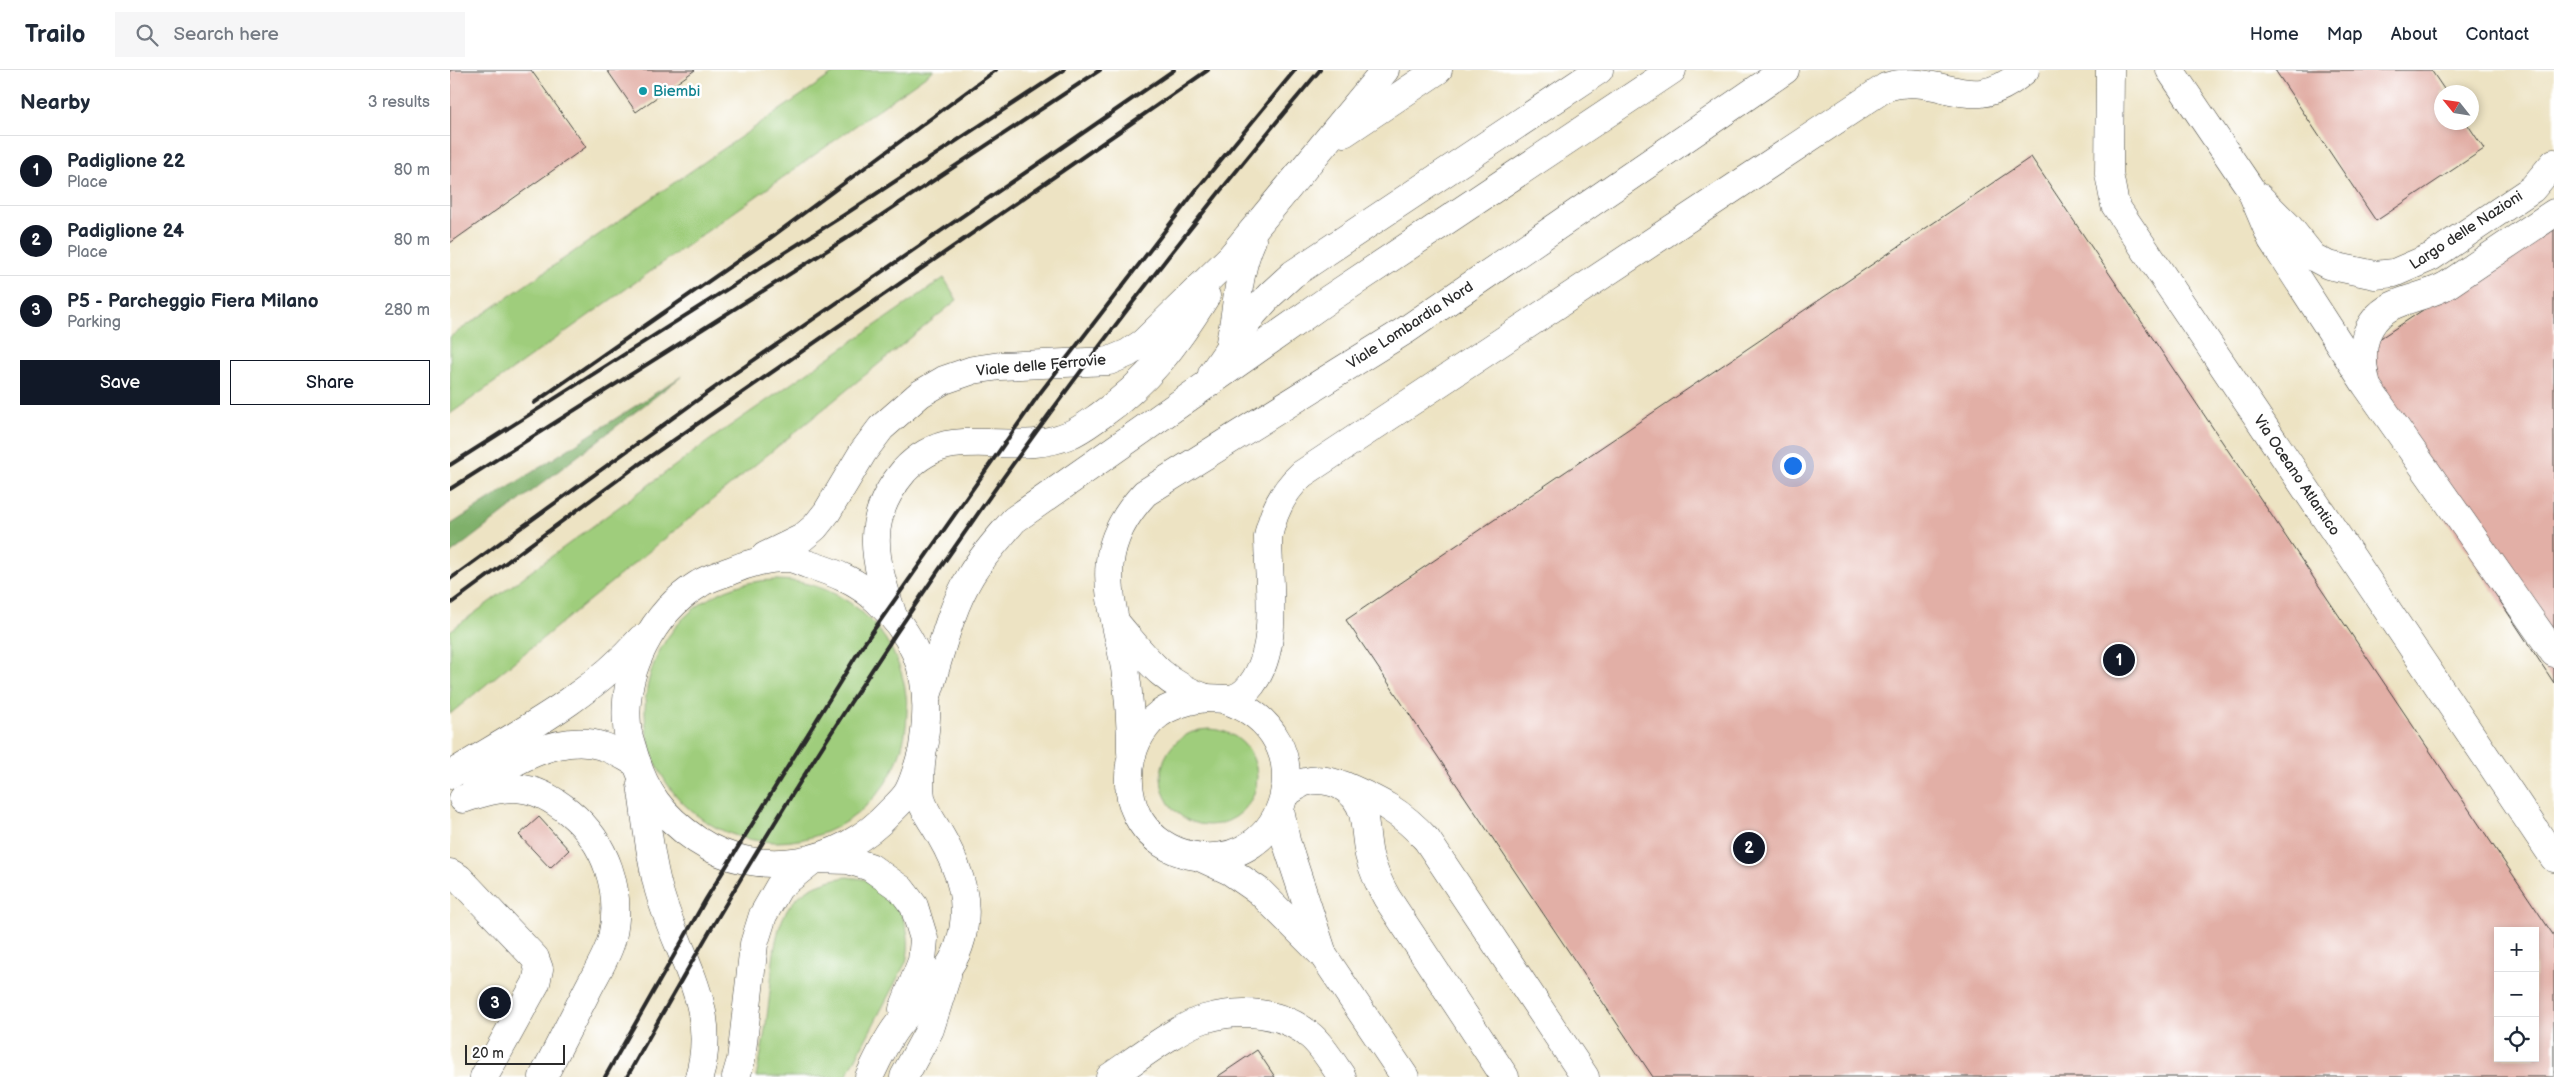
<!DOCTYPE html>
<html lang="en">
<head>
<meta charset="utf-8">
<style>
	body { margin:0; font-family:"Balsamiq Sans",sans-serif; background:#f6f6f7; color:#1f2937 }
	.controls { position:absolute; right:15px; bottom:15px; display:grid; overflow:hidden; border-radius:0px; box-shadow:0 2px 8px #0003 }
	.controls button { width:45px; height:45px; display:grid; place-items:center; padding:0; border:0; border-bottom:1px solid #e0e1e3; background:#fff; color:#1f2937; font:25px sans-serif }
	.compass { position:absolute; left:1984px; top:15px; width:45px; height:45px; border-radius:50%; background:#fff; box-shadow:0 2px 8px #0003; rotate:300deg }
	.scale { position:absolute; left:15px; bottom:12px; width:100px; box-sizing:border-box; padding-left:5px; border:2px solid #2b2b2b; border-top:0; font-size:14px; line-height:18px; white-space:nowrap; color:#2b2b2b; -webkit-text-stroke:4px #fff; paint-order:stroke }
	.you { position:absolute; left:1342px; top:395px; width:18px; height:18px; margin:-12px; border:4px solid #fff; border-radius:50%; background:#1a73e8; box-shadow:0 0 0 8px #1a73e833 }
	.badge { display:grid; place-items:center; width:32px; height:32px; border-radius:50%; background:#111827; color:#fff; font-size:16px; font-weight:700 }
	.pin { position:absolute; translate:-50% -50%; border:2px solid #fff; box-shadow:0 1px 5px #0006 }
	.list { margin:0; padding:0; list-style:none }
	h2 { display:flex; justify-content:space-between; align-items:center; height:65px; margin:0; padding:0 20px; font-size:21px }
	h2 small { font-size:16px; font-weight:400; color:#747a83 }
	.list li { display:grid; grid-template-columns:32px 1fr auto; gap:15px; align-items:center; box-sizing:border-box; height:70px; padding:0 20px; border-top:1px solid #e0e1e3 }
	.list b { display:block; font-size:19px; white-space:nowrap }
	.list p { margin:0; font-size:16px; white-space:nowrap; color:#747a83 }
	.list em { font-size:16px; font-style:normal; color:#747a83 }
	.actions { display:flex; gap:10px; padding:15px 20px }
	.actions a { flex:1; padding:11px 0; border:1px solid #111827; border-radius:0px; text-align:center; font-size:18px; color:#111827 }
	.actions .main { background:#111827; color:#fff }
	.icon { flex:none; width:28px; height:28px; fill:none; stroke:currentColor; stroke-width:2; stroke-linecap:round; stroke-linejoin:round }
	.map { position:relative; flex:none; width:2104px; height:1007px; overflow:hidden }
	header { display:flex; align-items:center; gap:30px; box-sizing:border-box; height:70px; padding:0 25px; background:#fff; border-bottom:1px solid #e0e1e3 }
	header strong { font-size:24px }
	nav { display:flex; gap:28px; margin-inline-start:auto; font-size:18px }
	.search { width:350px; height:45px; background:#f6f6f7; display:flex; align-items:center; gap:12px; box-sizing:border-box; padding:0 18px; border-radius:0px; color:#747a83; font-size:19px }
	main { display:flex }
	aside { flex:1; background:#fff }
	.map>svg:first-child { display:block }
	.green { fill:#9fcd7b; stroke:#657c53 }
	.forest { fill:#7fb06b; stroke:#556e4b }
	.building { fill:#e2afa6; fill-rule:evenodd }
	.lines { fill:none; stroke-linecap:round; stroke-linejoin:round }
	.minor-casing { stroke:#484742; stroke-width:29 }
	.minor { stroke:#fff; stroke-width:28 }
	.rail { stroke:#2b2b2b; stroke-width:4 }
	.culture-dot { fill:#0f9aa8; stroke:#fff; stroke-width:2 }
	.labels { text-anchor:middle; stroke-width:5; stroke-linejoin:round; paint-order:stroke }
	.culture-label { font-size:15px; fill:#0d838f; stroke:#fff; text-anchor:start }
	.street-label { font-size:15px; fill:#2b2b2b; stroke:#fff }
</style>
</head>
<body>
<header>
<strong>Trailo</strong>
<div class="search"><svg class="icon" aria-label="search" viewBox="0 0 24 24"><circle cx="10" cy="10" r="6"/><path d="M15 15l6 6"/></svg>Search here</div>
<nav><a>Home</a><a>Map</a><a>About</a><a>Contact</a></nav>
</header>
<main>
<aside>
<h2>Nearby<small>3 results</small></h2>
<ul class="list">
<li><span class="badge">1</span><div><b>Padiglione 22</b><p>Place</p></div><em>80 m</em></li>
<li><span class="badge">2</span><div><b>Padiglione 24</b><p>Place</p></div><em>80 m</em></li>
<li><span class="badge">3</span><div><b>P5 - Parcheggio Fiera Milano</b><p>Parking</p></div><em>280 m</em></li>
</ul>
<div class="actions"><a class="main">Save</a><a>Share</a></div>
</aside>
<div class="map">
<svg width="2104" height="1007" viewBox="0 0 2104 1007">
	<rect width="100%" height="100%" fill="#fff"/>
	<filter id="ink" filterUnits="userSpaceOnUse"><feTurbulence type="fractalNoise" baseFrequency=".02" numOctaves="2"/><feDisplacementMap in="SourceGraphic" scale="10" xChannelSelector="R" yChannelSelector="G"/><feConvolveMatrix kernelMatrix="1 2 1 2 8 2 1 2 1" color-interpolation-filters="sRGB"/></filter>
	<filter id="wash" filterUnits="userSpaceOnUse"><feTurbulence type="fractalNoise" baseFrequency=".0096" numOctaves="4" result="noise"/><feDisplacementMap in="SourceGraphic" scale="20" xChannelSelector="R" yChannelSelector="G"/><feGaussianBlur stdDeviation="1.12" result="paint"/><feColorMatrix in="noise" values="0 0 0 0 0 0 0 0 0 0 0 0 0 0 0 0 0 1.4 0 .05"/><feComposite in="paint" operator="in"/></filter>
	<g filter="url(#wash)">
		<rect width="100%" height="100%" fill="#ede3c3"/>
		<!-- green -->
		<g class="green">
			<polygon points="388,0 484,0 0,344 0,267"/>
			<polygon points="494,208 507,230 0,644 0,561 264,367"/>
			<circle cx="326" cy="641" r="131"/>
			<circle cx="759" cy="707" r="48"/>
			<path d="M397 807C403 808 411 808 416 810 448 825 465 859 456 892L396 1007H306C312 982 316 957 319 931 326 870 321 818 397 807Z"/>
		</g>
		<!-- forest -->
		<polygon class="forest" points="232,306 8,478 0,484 0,455"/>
		<g id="blocks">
			<!-- building -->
			<g class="building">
				<polygon points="0,0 81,0 136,77 0,173"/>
				<polygon points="157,0 245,0 186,42"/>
				<polygon points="1825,0 1981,0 1996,22 1992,22 1992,52 2016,52 2034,79 1926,151"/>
				<path d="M1581 87 2104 866V1007H1203L896 550ZM2048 861H2085V988H2048Z"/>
				<polygon points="2104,153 2104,613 1893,293"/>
				<polygon points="89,747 119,780 100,798 69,765"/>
				<polygon points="807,980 825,1007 767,1007"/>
			</g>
		</g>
	</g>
	<g filter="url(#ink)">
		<use href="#blocks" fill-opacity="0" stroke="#484742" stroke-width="1"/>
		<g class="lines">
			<!-- minor casing -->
			<g class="minor-casing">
				<g id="minor">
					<polyline points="1660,0 1659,104 1665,135 2104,788"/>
					<polyline points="1720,0 1800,118 1822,170 1916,315 2104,583"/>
					<polyline points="894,63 988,0"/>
					<polyline points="1809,127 1839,157 1863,187 1878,195 1925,205 1944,203 1981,187 2082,119 2104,93"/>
					<path d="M780 272C788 237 787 203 802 170"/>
					<polyline points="762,304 803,244 820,225 843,204 1149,0"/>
					<path d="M1916 312C1909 282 1912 252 1942 236 1960 227 1980 225 1997 215L2104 143"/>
					<polyline points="315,486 352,468 365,457 377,442 413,382 431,358 470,324 494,310 523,300 550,296 659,291 678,283 693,273 781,187 935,0"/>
					<path d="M442 543C424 489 413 449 454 401 466 388 484 376 503 374 543 369 581 381 619 365 631 360 641 352 651 345 698 312 726 274 756 226"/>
					<path d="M667 554C696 588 712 613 756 628"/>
					<path d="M477 626C490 586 499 541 521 505 533 485 549 468 564 450L876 231 1222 0"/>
					<path d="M775 630C879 663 838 806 740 785 720 781 702 769 691 752 667 715 679 653 724 636 733 632 747 629 757 628 772 628 784 633 796 621 832 585 818 514 818 467 823 442 833 421 852 404L1436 17C1494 0 1519 51 1575 0"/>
					<path d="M681 682C681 653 679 626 675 598 662 528 639 483 695 423L956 260 1335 0"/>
					<path d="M0 705C67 664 139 628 191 569"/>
					<path d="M191 714C196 747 199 781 207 813 223 881 271 934 249 1007"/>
					<path d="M893 715C928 730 951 741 977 770L1135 1007"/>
					<path d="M25 719C57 693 110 662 152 676 165 680 175 687 187 693"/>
					<path d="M835 723C842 721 848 714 855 712 880 706 905 717 913 743 916 757 916 771 919 785 923 801 929 814 937 828L1055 1007"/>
					<path d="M13 729C57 714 81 711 119 742 156 772 173 821 162 868 158 885 146 903 138 919 123 948 108 978 93 1007"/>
					<polyline points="830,740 836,771 872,881"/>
					<polyline points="752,788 780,801 809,821 873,885 955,1007"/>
					<polyline points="0,803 9,808 85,888 89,899 86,913 34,1007"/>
					<polyline points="286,1007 291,990 304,874 313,845 329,817 364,789 398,790 420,797 451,819 464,836 474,869 472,891 453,939"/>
					<path d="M419 1007C428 989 436 970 448 955 468 930 499 907 509 876 523 835 510 799 489 763 483 752 473 740 471 727 467 702 475 673 476 648 479 599 462 563 427 530 407 511 383 502 357 494 351 492 344 488 338 488 320 487 296 494 280 501 270 505 258 508 249 514 203 542 172 601 177 655 177 664 181 673 183 681 194 722 212 746 247 770 308 811 392 795 440 742 446 736 454 729 458 722 466 707 470 688 475 672"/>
					<polyline points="454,1007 480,959 497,905"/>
					<path d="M660 1007C684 991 728 957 754 949 791 938 833 941 862 967 874 978 883 994 892 1007"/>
				</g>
			</g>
			<!-- minor -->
			<use href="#minor" class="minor"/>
			<!-- rail -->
			<g class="rail">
				<polyline points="84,333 315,172 546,0"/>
				<polyline points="0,395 394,145 614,0"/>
				<polyline points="0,419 406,162 650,0"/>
				<polyline points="0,509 278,308 724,0"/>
				<polyline points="0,534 188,395 758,0"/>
				<polyline points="155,1007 256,829 411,578 590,323 747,119 845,0"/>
				<path d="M177 1007C373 650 607 311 870 0"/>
			</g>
		</g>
	</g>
	<!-- markers -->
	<circle class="culture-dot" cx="193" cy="21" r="5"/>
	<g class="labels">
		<!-- culture labels -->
		<g class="culture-label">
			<text x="203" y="26">Biembi</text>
		</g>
		<!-- street labels -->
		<g class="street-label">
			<text transform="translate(2016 160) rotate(-33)" y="5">Largo delle Nazioni</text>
			<text transform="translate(960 255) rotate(-33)" y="5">Viale Lombardia Nord</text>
			<text transform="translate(591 295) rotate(-5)" y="5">Viale delle Ferrovie</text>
			<text transform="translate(1847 405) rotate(56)" y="5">Via Oceano Atlantico</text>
		</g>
	</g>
</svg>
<div class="controls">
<button>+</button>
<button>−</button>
<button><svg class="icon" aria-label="locate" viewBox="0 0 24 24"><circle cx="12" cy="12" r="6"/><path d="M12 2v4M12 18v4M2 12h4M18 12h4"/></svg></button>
</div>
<svg class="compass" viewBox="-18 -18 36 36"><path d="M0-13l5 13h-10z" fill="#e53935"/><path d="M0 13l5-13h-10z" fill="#747a83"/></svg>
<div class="scale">20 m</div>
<div class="you"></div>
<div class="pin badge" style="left:1669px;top:590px">1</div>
<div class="pin badge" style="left:1299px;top:778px">2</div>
<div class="pin badge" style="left:45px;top:933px">3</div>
</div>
</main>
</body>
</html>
